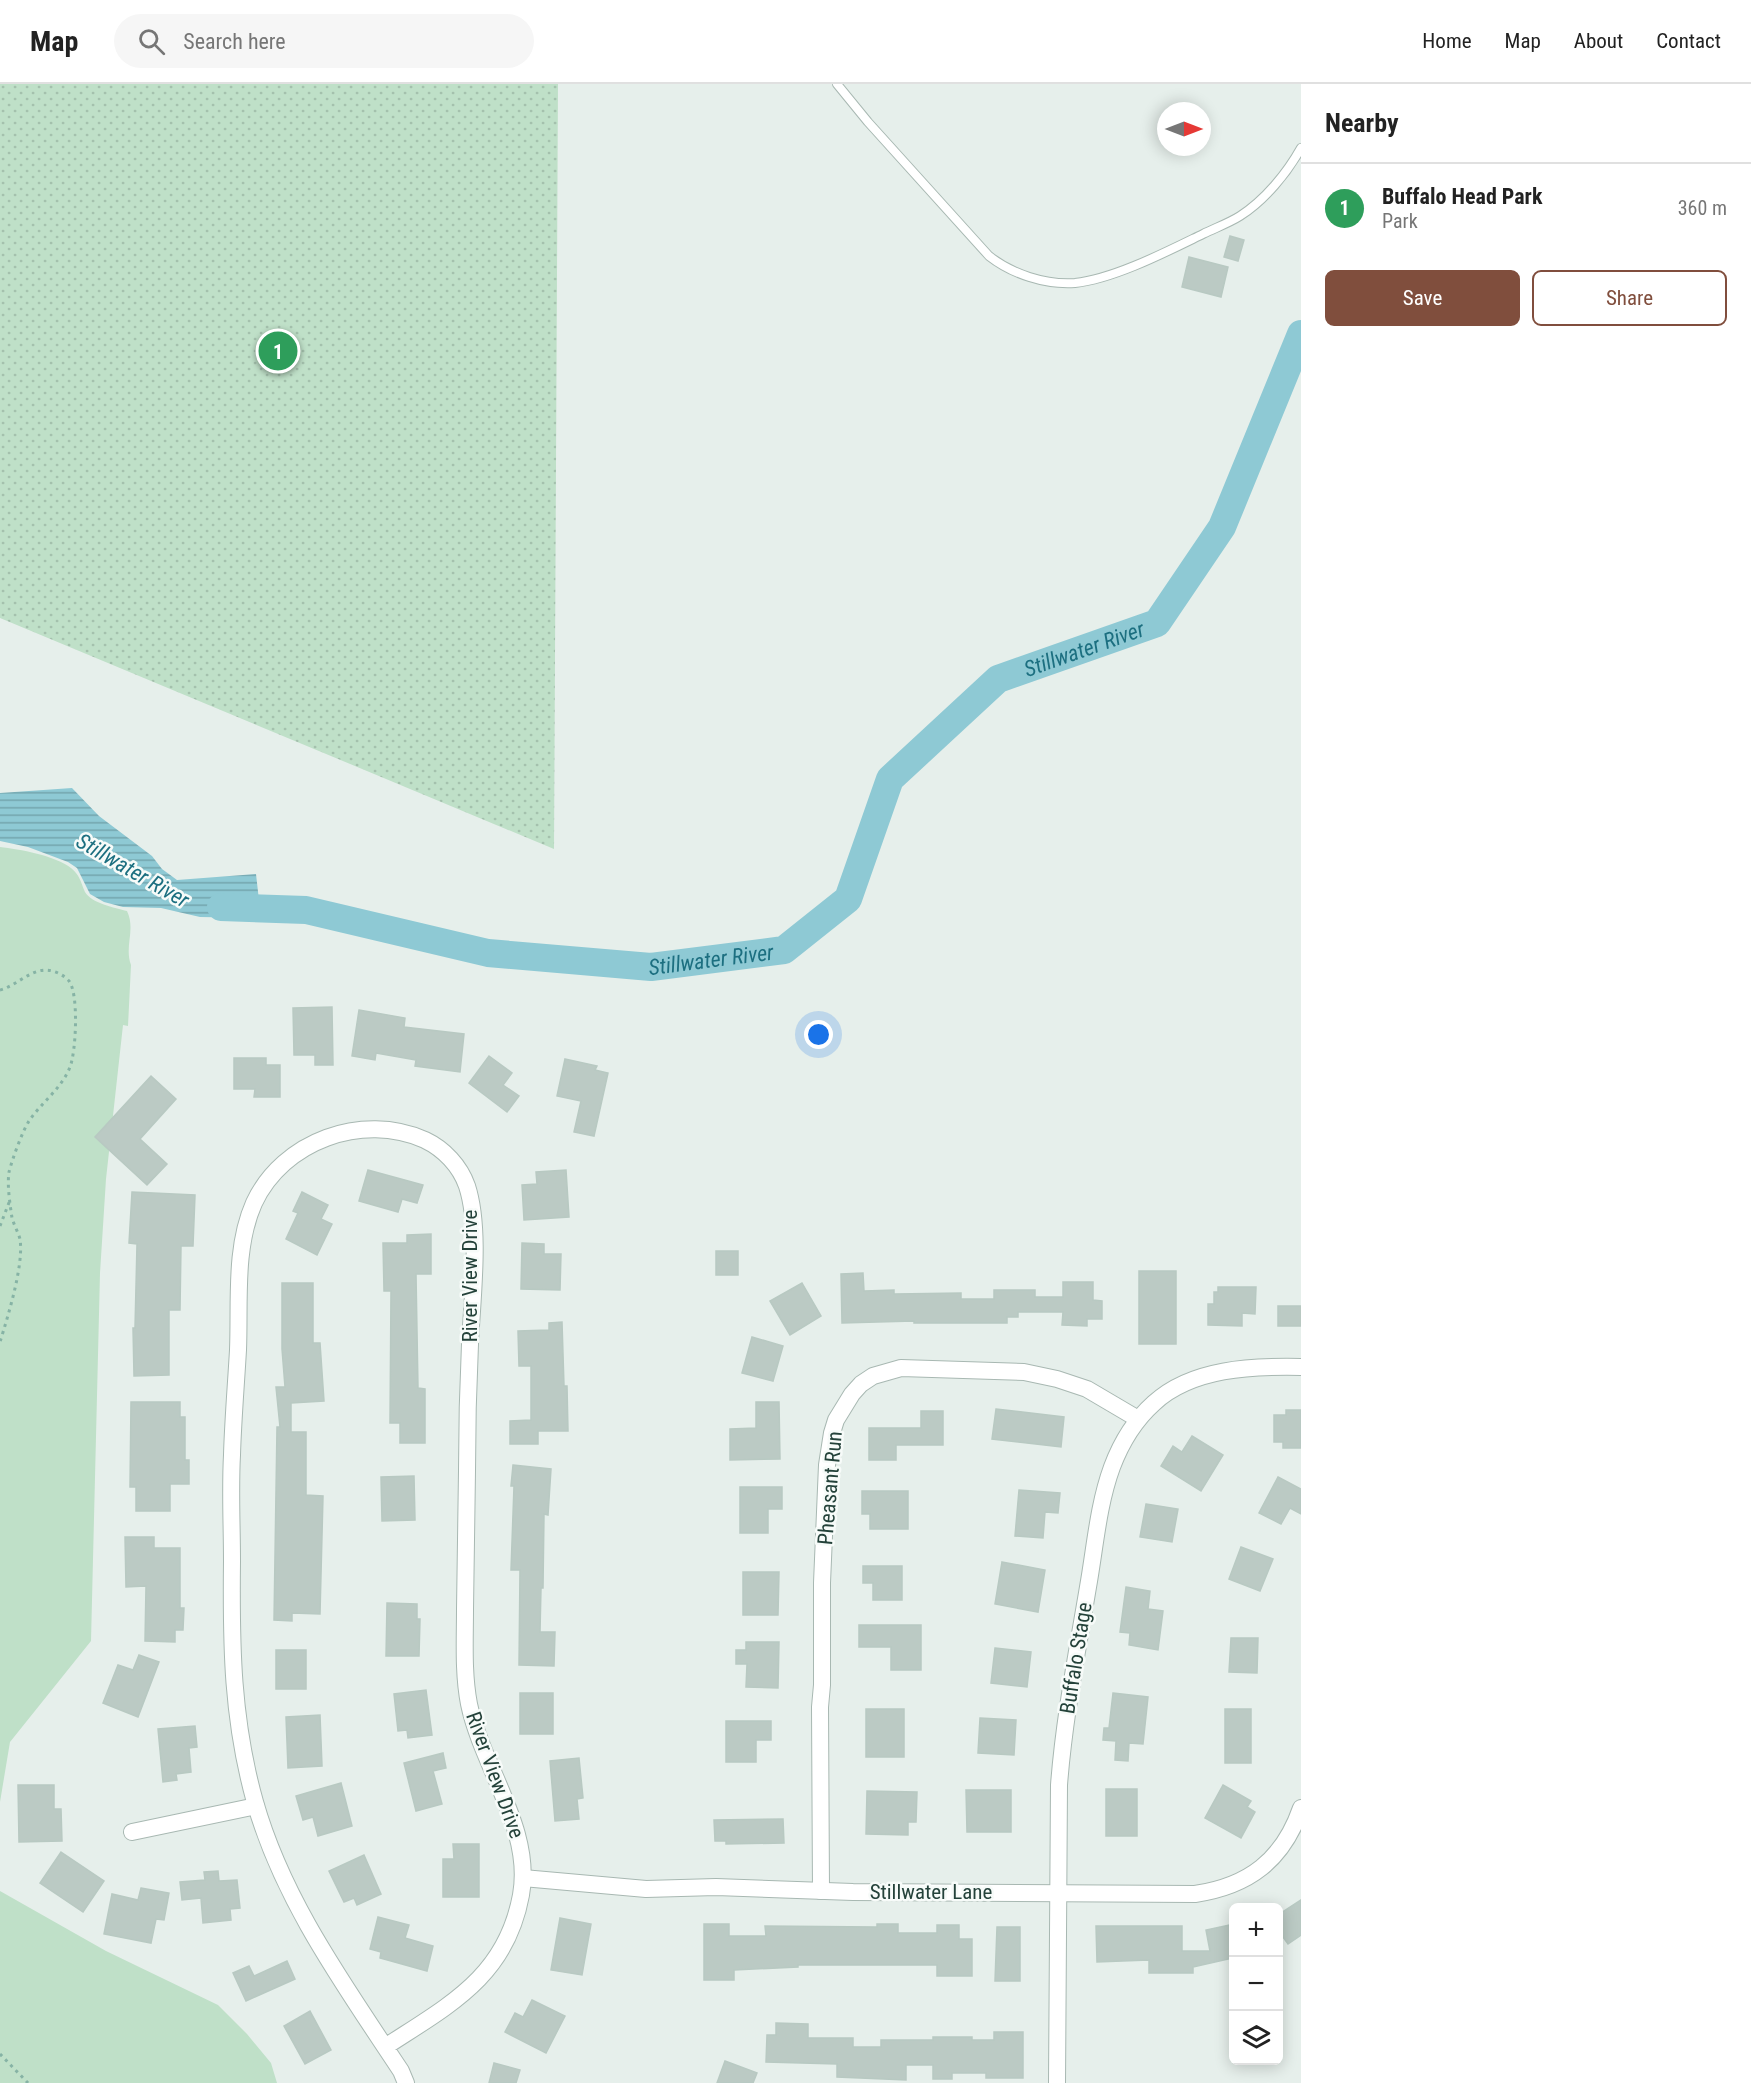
<!DOCTYPE html>
<html lang="en">
<head>
<meta charset="utf-8">
<style>
	body { margin:0; font-family:"Roboto Condensed",sans-serif; background:#f6f6f6; color:#222 }
	.controls { position:absolute; right:18px; bottom:18px; display:grid; overflow:hidden; border-radius:9px; box-shadow:0 3px 15px #0003 }
	.controls button { width:54px; height:54px; display:grid; place-items:center; padding:0; border:0; border-bottom:2px solid #e0e0e0; background:#fff; color:#222; font:30px sans-serif }
	.compass { position:absolute; left:1157px; top:18px; width:54px; height:54px; border-radius:50%; background:#fff; box-shadow:0 3px 15px #0003; rotate:90deg }
	.you { position:absolute; left:819px; top:951px; width:21px; height:21px; margin:-15px; border:4px solid #fff; border-radius:50%; background:#1a73e8; box-shadow:0 0 0 9px #1a73e833 }
	.badge { display:grid; place-items:center; width:39px; height:39px; border-radius:50%; background:#804e3d; color:#fff; font-size:20px; font-weight:700 }
	.pin { position:absolute; translate:-50% -50%; border:3px solid #fff; box-shadow:0 2px 6px #0006 }
	.list { margin:0; padding:0; list-style:none }
	h2 { display:flex; justify-content:space-between; align-items:center; height:78px; margin:0; padding:0 24px; font-size:26px }
	h2 small { font-size:20px; font-weight:400; color:#767676 }
	.list li { display:grid; grid-template-columns:39px 1fr auto; gap:18px; align-items:center; box-sizing:border-box; height:90px; padding:0 24px; border-top:2px solid #e0e0e0 }
	.list b { display:block; font-size:22px; white-space:nowrap }
	.list p { margin:0; font-size:20px; white-space:nowrap; color:#767676 }
	.list em { font-size:20px; font-style:normal; color:#767676 }
	.actions { display:flex; gap:12px; padding:18px 24px }
	.actions a { flex:1; padding:14px 0; border:2px solid #804e3d; border-radius:9px; text-align:center; font-size:21px; color:#804e3d }
	.actions .main { background:#804e3d; color:#fff }
	.icon { flex:none; width:33px; height:33px; fill:none; stroke:currentColor; stroke-width:2; stroke-linecap:round; stroke-linejoin:round }
	.map { position:relative; flex:none; width:1301px; height:1999px; overflow:hidden }
	header { display:flex; align-items:center; gap:36px; box-sizing:border-box; height:84px; padding:0 30px; background:#fff; border-bottom:2px solid #e0e0e0 }
	header strong { font-size:28px }
	nav { display:flex; gap:33px; margin-inline-start:auto; font-size:21px }
	.search { width:420px; height:54px; background:#f6f6f6; display:flex; align-items:center; gap:15px; box-sizing:border-box; padding:0 21px; border-radius:33px; color:#767676; font-size:22px }
	main { display:flex }
	aside { flex:1; background:#fff }
	.map>svg:first-child { display:block }
	.grass { fill:#bfe0c8 }
	.park { fill:url(#park-dots) }
	.water { fill:url(#water-rules) }
	.lines { fill:none; stroke-linecap:round; stroke-linejoin:round }
	.river { stroke:#8ec9d4; stroke-width:28 }
	.building { fill:#bbcac4; stroke:#b8c9c2; stroke-width:1.5 }
	.lane-casing { stroke:#a8b8b2; stroke-width:10 }
	.street-casing { stroke:#a8b8b2; stroke-width:18 }
	.path { stroke:#86b3a5; stroke-width:3; stroke-dasharray:3 4.5; stroke-linecap:butt }
	.lane { stroke:#fff; stroke-width:8 }
	.street { stroke:#fff; stroke-width:16 }
	.labels { text-anchor:middle; stroke-width:5; stroke-linejoin:round; paint-order:stroke }
	.street-label { font-size:21px; fill:#24423a; stroke:#f7fbf9 }
	.water-label { font-size:22px; font-style:italic; fill:#1c6f80; stroke:#f7fbf9 }
</style>
</head>
<body>
<header>
<strong>Map</strong>
<div class="search"><svg class="icon" aria-label="search" viewBox="0 0 24 24"><circle cx="10" cy="10" r="6"/><path d="M15 15l6 6"/></svg>Search here</div>
<nav><a>Home</a><a>Map</a><a>About</a><a>Contact</a></nav>
</header>
<main>
<div class="map">
<svg width="1301" height="1999" viewBox="0 0 1301 1999">
	<defs>
		<pattern id="park-dots" width="8" height="8" patternUnits="userSpaceOnUse" patternTransform="scale(1.5)"><rect width="8" height="8" fill="#bfe0c8"/><path d="M2 2h.1M6 6h.1" fill="none" stroke="#a4c1ad" stroke-width="1.8" stroke-linecap="round"/></pattern>
		<pattern id="water-rules" width="6" height="5" patternUnits="userSpaceOnUse" patternTransform="scale(1.5)"><rect width="6" height="5" fill="#8ec9d4"/><path d="M0 2.5h6" fill="none" stroke="#74a5ad"/></pattern>
	</defs>
	<rect width="100%" height="100%" fill="#e6efeb"/>
	<!-- grass -->
	<g class="grass">
		<path d="M0 763C19 765 56 772 71 784 80 791 81 799 85 808 91 819 115 824 127 827 136 846 124 862 131 881L128 942 123 941 106 1095 100 1189 91 1557 10 1658 0 1718Z"/>
		<polygon points="0,1807 106,1867 218,1921 247,1950 271,1979 277,1999 0,1999"/>
	</g>
	<!-- park -->
	<polygon class="park" points="0,0 558,0 554,765 0,534"/>
	<!-- water -->
	<polygon class="water" points="72,704 99,732 152,772 162,785 177,796 256,790 261,834 200,833 161,824 123,823 104,818 90,810 77,784 68,778 28,763 0,757 0,709"/>
	<g class="lines">
		<!-- river -->
		<path class="river" id="s1" d="M221 823 306 826 488 869 651 883 784 866 848 815 890 695 998 595 1157 539 1222 443 1301 250"/>
	</g>
	<!-- building -->
	<g class="building">
		<polygon points="1230,152 1244,156 1238,177 1224,173"/>
		<polygon points="1189,173 1228,183 1221,213 1182,203"/>
		<polygon points="332,923 333,981 315,981 315,971 294,971 293,924"/>
		<polygon points="359,926 405,934 404,943 464,950 460,988 415,982 416,976 376,969 375,976 352,972"/>
		<polygon points="489,972 512,989 503,1001 519,1012 507,1028 469,999"/>
		<polygon points="234,974 266,974 266,981 280,981 280,1013 254,1013 255,1005 234,1005"/>
		<polygon points="565,975 597,982 595,986 608,989 594,1052 574,1048 581,1017 557,1012"/>
		<polygon points="151,992 176,1015 140,1055 167,1080 147,1101 95,1053"/>
		<polygon points="368,1086 423,1101 417,1119 402,1115 398,1128 359,1117"/>
		<polygon points="566,1086 569,1133 524,1136 522,1101 537,1100 536,1088"/>
		<polygon points="132,1108 195,1111 193,1162 181,1162 180,1226 169,1226 169,1291 134,1292 133,1244 135,1244 137,1160 129,1159"/>
		<polygon points="302,1108 328,1121 321,1135 332,1140 317,1171 286,1155 298,1129 293,1127"/>
		<polygon points="431,1150 431,1190 416,1190 418,1304 425,1305 425,1359 400,1359 400,1339 390,1339 391,1207 384,1207 383,1159 407,1159 407,1151"/>
		<polygon points="522,1159 544,1160 544,1170 561,1170 560,1206 521,1205"/>
		<rect x="716" y="1167" width="22" height="24"/>
		<rect x="1139" y="1187" width="37" height="73"/>
		<polygon points="863,1189 864,1207 894,1206 894,1210 961,1209 961,1215 994,1215 994,1206 1035,1206 1035,1213 1063,1213 1063,1198 1093,1198 1093,1216 1102,1217 1102,1235 1087,1235 1087,1242 1062,1241 1063,1228 1018,1228 1018,1233 1007,1233 1007,1239 914,1239 914,1237 842,1239 841,1190"/>
		<polygon points="282,1199 313,1199 313,1259 320,1259 324,1317 291,1319 291,1348 306,1348 306,1411 323,1412 320,1530 292,1529 292,1537 274,1536 277,1343 280,1343 276,1303 285,1303 282,1265"/>
		<polygon points="802,1199 821,1232 790,1251 770,1217"/>
		<polygon points="1218,1203 1256,1203 1255,1230 1242,1229 1242,1242 1208,1241 1208,1220 1214,1220 1214,1208 1218,1208"/>
		<rect x="1278" y="1222" width="23" height="20"/>
		<polygon points="562,1238 564,1302 567,1302 568,1347 538,1347 538,1360 510,1360 510,1337 531,1336 531,1282 519,1282 518,1247 549,1246 549,1239"/>
		<polygon points="752,1253 783,1262 773,1297 742,1289"/>
		<polygon points="131,1318 180,1318 180,1333 185,1333 185,1376 189,1376 189,1400 170,1400 170,1427 136,1427 136,1403 130,1403"/>
		<polygon points="756,1318 779,1318 780,1375 730,1376 730,1345 756,1344"/>
		<polygon points="996,1325 1064,1333 1061,1363 992,1355"/>
		<polygon points="1286,1326 1301,1326 1301,1364 1283,1364 1283,1358 1274,1358 1274,1331 1286,1331"/>
		<polygon points="921,1327 943,1327 943,1361 896,1361 896,1376 869,1376 869,1344 921,1344"/>
		<polygon points="1192,1352 1223,1371 1201,1407 1161,1382 1173,1362 1182,1368"/>
		<polygon points="513,1381 551,1385 548,1431 544,1430 543,1504 541,1504 540,1548 555,1548 554,1582 519,1581 520,1486 511,1486 514,1402 511,1402"/>
		<polygon points="414,1392 415,1436 382,1437 381,1393"/>
		<polygon points="1278,1393 1301,1405 1301,1430 1290,1424 1281,1440 1259,1429"/>
		<polygon points="740,1403 782,1403 782,1425 768,1425 768,1449 740,1449"/>
		<polygon points="1019,1406 1060,1409 1058,1429 1045,1428 1043,1454 1015,1452"/>
		<polygon points="862,1407 908,1407 908,1445 870,1445 870,1430 862,1430"/>
		<polygon points="1146,1420 1178,1425 1172,1458 1140,1453"/>
		<polygon points="125,1453 154,1453 154,1464 180,1464 180,1524 184,1524 183,1546 175,1546 175,1558 145,1557 146,1502 126,1503"/>
		<polygon points="1241,1463 1273,1475 1260,1507 1229,1495"/>
		<polygon points="1002,1478 1045,1486 1038,1528 995,1520"/>
		<polygon points="863,1482 902,1482 902,1516 873,1516 873,1499 863,1499"/>
		<polygon points="743,1488 779,1488 778,1531 743,1531"/>
		<polygon points="1126,1503 1150,1507 1148,1525 1163,1527 1158,1566 1129,1561 1130,1549 1120,1548"/>
		<polygon points="387,1519 417,1520 417,1535 420,1535 419,1572 386,1572"/>
		<polygon points="859,1541 921,1541 921,1586 891,1586 891,1563 859,1563"/>
		<polygon points="1231,1554 1258,1554 1257,1589 1229,1588"/>
		<polygon points="746,1558 779,1558 778,1604 746,1603 747,1580 736,1580 736,1566 746,1566"/>
		<polygon points="995,1564 1031,1568 1027,1603 991,1599"/>
		<rect x="276" y="1566" width="30" height="39"/>
		<polygon points="139,1571 159,1578 138,1633 103,1619 118,1581 133,1586"/>
		<polygon points="426,1606 432,1651 408,1654 407,1646 398,1647 394,1610"/>
		<rect x="520" y="1609" width="33" height="41"/>
		<polygon points="1113,1609 1148,1613 1143,1660 1129,1659 1128,1677 1115,1676 1116,1657 1103,1656 1104,1644 1109,1644"/>
		<rect x="866" y="1625" width="38" height="48"/>
		<rect x="1225" y="1625" width="26" height="54"/>
		<polygon points="320,1631 322,1682 288,1684 286,1633"/>
		<polygon points="980,1634 1016,1636 1014,1671 978,1669"/>
		<polygon points="726,1637 771,1637 771,1656 756,1656 756,1678 726,1678"/>
		<polygon points="195,1642 197,1663 189,1664 191,1688 176,1690 177,1696 163,1698 158,1645"/>
		<polygon points="443,1669 446,1684 433,1687 442,1720 416,1727 404,1679"/>
		<polygon points="579,1674 583,1714 577,1715 579,1735 555,1737 550,1677"/>
		<polygon points="341,1699 352,1742 318,1752 313,1733 303,1736 296,1712"/>
		<polygon points="18,1701 54,1701 54,1725 61,1725 62,1757 19,1758"/>
		<polygon points="1223,1701 1251,1717 1247,1723 1255,1728 1241,1754 1205,1734"/>
		<rect x="1106" y="1705" width="31" height="47"/>
		<polygon points="966,1706 1011,1706 1011,1748 967,1748"/>
		<polygon points="867,1707 917,1708 916,1738 908,1738 908,1751 866,1750"/>
		<polygon points="783,1735 784,1759 726,1760 726,1757 715,1757 714,1736"/>
		<polygon points="453,1760 479,1760 479,1813 443,1813 443,1775 454,1775"/>
		<polygon points="61,1768 104,1797 83,1828 40,1799"/>
		<polygon points="364,1771 381,1810 357,1821 354,1814 344,1818 329,1787"/>
		<polygon points="218,1787 219,1797 237,1796 240,1824 230,1825 231,1836 203,1839 201,1814 182,1816 180,1798 205,1796 204,1788"/>
		<polygon points="141,1804 169,1809 164,1836 156,1835 151,1859 104,1850 112,1810 138,1816"/>
		<polygon points="1301,1816 1301,1851 1288,1860 1278,1846 1278,1831"/>
		<polygon points="378,1833 409,1841 405,1854 433,1862 427,1887 380,1874 381,1868 370,1865"/>
		<polygon points="560,1834 591,1840 582,1891 551,1886"/>
		<polygon points="704,1840 729,1840 729,1852 766,1852 765,1842 877,1843 877,1840 898,1840 898,1849 937,1849 937,1841 959,1841 959,1855 972,1855 972,1892 937,1892 937,1881 798,1881 798,1883 734,1886 734,1896 704,1896"/>
		<polygon points="1230,1841 1232,1851 1233,1850 1233,1874 1193,1883 1193,1889 1149,1889 1149,1876 1097,1878 1096,1842 1182,1842 1182,1867 1210,1867 1206,1846"/>
		<polygon points="997,1843 1020,1843 1020,1897 995,1897"/>
		<polygon points="287,1877 295,1895 246,1917 233,1889 249,1882 254,1892"/>
		<polygon points="532,1916 565,1932 546,1969 505,1948 515,1929 523,1933"/>
		<polygon points="310,1927 331,1966 305,1980 284,1942"/>
		<polygon points="776,1939 808,1940 808,1954 853,1954 853,1963 881,1963 881,1956 933,1956 933,1953 972,1953 972,1956 994,1956 994,1948 1023,1948 1023,1994 986,1994 986,1989 952,1989 952,1995 933,1995 933,1981 906,1981 906,1996 837,1993 837,1980 766,1978 767,1951 776,1951"/>
		<polygon points="725,1977 757,1989 753,1999 717,1999"/>
		<polygon points="494,1979 520,1986 516,1999 489,1999"/>
	</g>
	<g class="lines">
		<!-- lane casing -->
		<g class="lane-casing">
			<path id="lane" d="M837 0 868 38 989 172C1012 190 1045 201 1075 199 1114 195 1168 167 1203 150 1215 144 1229 139 1240 132 1265 116 1287 89 1301 64"/>
		</g>
		<!-- street casing -->
		<g class="street-casing">
			<g id="street">
				<polyline points="132,1748 256,1722"/>
				<path d="M523 1794 646 1805 716 1803 853 1808 1195 1810C1249 1802 1283 1776 1301 1724"/>
				<polyline points="821,1807 820,1623 822,1601 822,1499 827,1381 832,1349 836,1336 852,1310 861,1300 873,1292 901,1284 1024,1288 1057,1295 1087,1305 1138,1335"/>
				<path d="M385 1963C449 1921 506 1893 521 1811 533 1745 482 1683 469 1620 463 1589 465 1556 465 1525 466 1479 466 1433 467 1387 467 1345 468 1302 470 1260 472 1214 481 1145 467 1102 460 1082 444 1065 425 1056 362 1028 283 1057 254 1119 234 1164 240 1218 238 1266 236 1301 233 1336 232 1371 230 1406 232 1442 232 1477 231 1562 232 1636 255 1718 283 1817 345 1902 401 1987L406 1999"/>
				<path d="M1057 1999 1059 1701C1064 1635 1077 1569 1088 1503 1095 1464 1098 1421 1112 1383 1121 1359 1135 1336 1154 1319 1192 1284 1252 1282 1301 1283"/>
			</g>
		</g>
		<!-- path -->
		<g class="path">
			<path d="M0 906C16 902 28 887 45 886 54 886 64 891 69 897 79 910 76 968 70 983 62 1004 41 1019 29 1037 22 1048 12 1076 9 1088 7 1102 10 1120 12 1134 14 1141 18 1148 20 1155 24 1181 8 1232 0 1258"/>
			<polyline points="0,1142 10,1116"/>
			<polyline points="0,1970 28,1999"/>
		</g>
		<!-- lane -->
		<use href="#lane" class="lane"/>
		<!-- street -->
		<use href="#street" class="street"/>
	</g>
	<g class="labels">
		<!-- street labels -->
		<g class="street-label">
			<text transform="translate(470 1192) rotate(-90)" y="7">River View Drive</text>
			<text transform="translate(830 1404) rotate(-85)" y="7">Pheasant Run</text>
			<text transform="translate(1076 1574) rotate(-81)" y="7">Buffalo Stage</text>
			<text transform="translate(495 1691) rotate(70)" y="7">River View Drive</text>
			<text x="931" y="1815">Stillwater Lane</text>
		</g>
		<!-- water labels -->
		<g class="water-label">
			<text dy="8" stroke="none"><textPath href="#s1" startOffset="1017">Stillwater River</textPath></text>
			<text transform="translate(133 786) rotate(30)" y="8">Stillwater River</text>
			<text dy="8" stroke="none"><textPath href="#s1" startOffset="496">Stillwater River</textPath></text>
		</g>
	</g>
</svg>
<div class="controls">
<button>+</button>
<button>−</button>
<button><svg class="icon" aria-label="layers" viewBox="0 0 24 24"><path d="M12 4l9 5-9 5-9-5zM3 14l9 5 9-5"/></svg></button>
</div>
<svg class="compass" viewBox="-18 -18 36 36"><path d="M0-13l5 13h-10z" fill="#e53935"/><path d="M0 13l5-13h-10z" fill="#767676"/></svg>
<div class="you"></div>
<div class="pin badge" style="left:278px;top:267px;background:#2e9e5b">1</div>
</div>
<aside>
<h2>Nearby<small></small></h2>
<ul class="list">
<li><span class="badge" style="background:#2e9e5b">1</span><div><b>Buffalo Head Park</b><p>Park</p></div><em>360 m</em></li>
</ul>
<div class="actions"><a class="main">Save</a><a>Share</a></div>
</aside>
</main>
</body>
</html>
